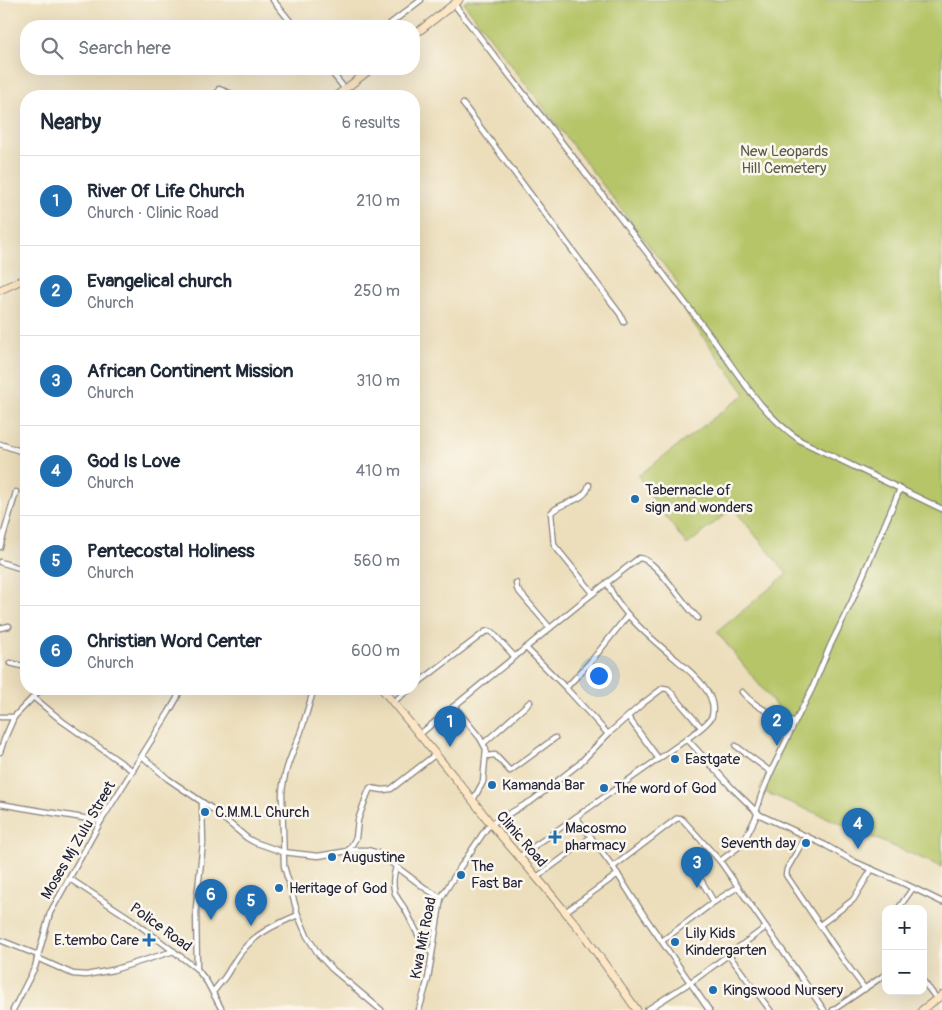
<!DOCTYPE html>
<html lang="en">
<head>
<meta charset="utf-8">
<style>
	body { margin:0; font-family:Pangolin,sans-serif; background:#f6f6f7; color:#1f2937 }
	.controls { position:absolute; right:15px; bottom:15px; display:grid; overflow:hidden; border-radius:10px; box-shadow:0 5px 20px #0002 }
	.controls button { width:45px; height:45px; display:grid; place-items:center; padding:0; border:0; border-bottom:1px solid #e0e1e3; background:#fff; color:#1f2937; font:25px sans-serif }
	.you { position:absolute; left:598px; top:675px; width:18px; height:18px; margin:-12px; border:4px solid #fff; border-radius:50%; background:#1a73e8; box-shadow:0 0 0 8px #1a73e833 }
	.badge { display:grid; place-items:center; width:32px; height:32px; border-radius:50%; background:#1f6fb2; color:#fff; font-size:16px; font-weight:700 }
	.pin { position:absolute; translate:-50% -41px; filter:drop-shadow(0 1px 2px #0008) }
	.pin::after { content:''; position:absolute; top:26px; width:18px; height:15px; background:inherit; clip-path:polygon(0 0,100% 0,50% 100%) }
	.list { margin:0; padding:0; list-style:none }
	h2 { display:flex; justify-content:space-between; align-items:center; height:65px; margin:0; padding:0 20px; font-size:21px }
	h2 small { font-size:16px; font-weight:400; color:#747a83 }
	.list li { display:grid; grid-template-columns:32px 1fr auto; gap:15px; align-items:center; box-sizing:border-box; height:90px; padding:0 20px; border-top:1px solid #e0e1e3 }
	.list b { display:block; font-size:19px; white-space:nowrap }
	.list p { margin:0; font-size:16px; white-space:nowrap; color:#747a83 }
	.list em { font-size:16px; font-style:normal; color:#747a83 }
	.icon { flex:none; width:28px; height:28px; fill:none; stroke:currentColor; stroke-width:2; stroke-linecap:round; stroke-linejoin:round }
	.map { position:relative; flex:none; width:942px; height:1010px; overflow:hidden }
	.search { position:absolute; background:#fff; box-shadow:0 5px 20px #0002; left:20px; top:20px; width:400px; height:55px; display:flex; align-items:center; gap:12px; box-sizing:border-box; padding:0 18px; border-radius:20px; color:#747a83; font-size:19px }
	.panel { position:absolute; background:#fff; box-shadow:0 5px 20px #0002; left:20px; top:90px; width:400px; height:605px; border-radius:20px }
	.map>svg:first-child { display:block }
	.green { fill:#b6c567; stroke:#6c7451 }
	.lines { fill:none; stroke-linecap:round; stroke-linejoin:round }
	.street-casing { stroke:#87807b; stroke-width:7 }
	.secondary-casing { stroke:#87807b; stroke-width:9 }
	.street { stroke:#fff; stroke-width:4.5 }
	.secondary { stroke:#fce6c4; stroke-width:7 }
	.poi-dot { fill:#1f6fb2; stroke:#fbf7ec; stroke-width:2 }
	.labels { text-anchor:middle; stroke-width:5; stroke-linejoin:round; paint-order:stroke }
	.park-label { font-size:15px; fill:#565b4a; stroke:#fbf7ec }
	.poi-label { font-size:15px; fill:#22223b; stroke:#fbf7ec; text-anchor:start }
	.street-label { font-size:15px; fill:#22223b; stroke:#fbf7ec }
</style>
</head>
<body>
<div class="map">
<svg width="942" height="1010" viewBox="0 0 942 1010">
	<rect width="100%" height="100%" fill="#fbf7ec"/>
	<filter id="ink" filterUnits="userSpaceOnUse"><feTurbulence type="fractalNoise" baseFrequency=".02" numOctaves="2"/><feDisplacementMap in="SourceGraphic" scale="10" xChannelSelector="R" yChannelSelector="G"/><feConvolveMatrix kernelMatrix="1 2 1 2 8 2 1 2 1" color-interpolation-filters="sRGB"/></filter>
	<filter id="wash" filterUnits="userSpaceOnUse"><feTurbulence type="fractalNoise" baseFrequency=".0096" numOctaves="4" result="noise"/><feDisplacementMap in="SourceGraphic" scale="20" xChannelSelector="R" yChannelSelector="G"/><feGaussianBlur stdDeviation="1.12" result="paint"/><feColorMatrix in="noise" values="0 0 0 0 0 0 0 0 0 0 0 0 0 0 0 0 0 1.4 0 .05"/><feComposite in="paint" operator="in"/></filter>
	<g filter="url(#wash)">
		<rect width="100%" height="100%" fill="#ecdebb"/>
		<!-- green -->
		<polygon class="green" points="468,0 942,0 942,867 832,820 760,790 789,722 717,632 787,574 733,508 687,545 662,512 638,476 745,394 671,293 679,285 464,3"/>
	</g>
	<g filter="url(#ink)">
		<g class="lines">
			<!-- street casing -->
			<g class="street-casing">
				<g id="street">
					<polyline points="273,0 294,26"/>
					<path d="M454 4C527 98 601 192 674 288 688 307 703 325 717 345 743 381 763 415 801 441L942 509"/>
					<polyline points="387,26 421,0"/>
					<polyline points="329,69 345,89"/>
					<polyline points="219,89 237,96"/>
					<polyline points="463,104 620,314 624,322"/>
					<polyline points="0,444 26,453"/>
					<path d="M589 485C586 502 559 502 551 513L554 545 593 593"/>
					<polyline points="0,547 16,492"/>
					<polyline points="0,562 26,570"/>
					<polyline points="516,583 517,589 550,628"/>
					<polyline points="0,628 9,626"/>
					<polyline points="526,648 566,688 608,734"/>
					<polyline points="10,663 26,667"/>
					<polyline points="414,686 485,632 489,631 492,632 515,657"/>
					<polyline points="566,688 592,660 628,615"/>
					<path d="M314 689C309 704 305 719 300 734 292 754 283 773 282 795L284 866 298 915 307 936 319 955 331 968 381 1010"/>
					<path d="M742 692C758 710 773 714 795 722"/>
					<polyline points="33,697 62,721 133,771"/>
					<polyline points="393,702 410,689"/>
					<polyline points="454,706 480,738 486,749 483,782 473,800"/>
					<polyline points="0,717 14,717"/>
					<polyline points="628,717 658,758"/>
					<path d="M420 734 582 602 639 558C656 558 684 606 698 618"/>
					<polyline points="687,739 733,789 760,815 825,845 855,862 903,883 942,902"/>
					<polyline points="484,743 530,702"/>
					<polyline points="736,746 771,772"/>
					<polyline points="0,752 4,740 14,717 41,689"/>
					<polyline points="142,756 168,779 211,808 247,838 254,842 283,852 318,856 354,850 367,850 378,853 425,888 441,898"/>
					<polyline points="486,756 495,755 510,771 555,738"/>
					<polyline points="0,804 101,821"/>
					<polyline points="756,812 761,796 771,772 795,722 812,689 830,646 852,601 900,489"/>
					<polyline points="576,817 613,867 645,917 709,1010"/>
					<polyline points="806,836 787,869 786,875 842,958 865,989"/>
					<polyline points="348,851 356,838 358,820 367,795 370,788 383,790 391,789 436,754"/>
					<path d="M519 857 687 739C694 733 709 724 712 716 714 708 712 698 707 691 700 679 688 670 678 661 654 641 618 612 607 582"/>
					<polyline points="720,861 740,846 744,841 758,813"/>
					<path d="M396 867C393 876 392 884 395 893 398 901 404 906 407 913 415 928 420 942 432 953"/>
					<polyline points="613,867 676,819 680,818 683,820 720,861 824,1010"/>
					<polyline points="698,875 714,902"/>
					<polyline points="537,877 591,837"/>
					<polyline points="70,879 131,919 197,969 207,982 222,1010"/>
					<polyline points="898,909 913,888"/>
					<polyline points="565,912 618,874"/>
					<polyline points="820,925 853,900 872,869"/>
					<polyline points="886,928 886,932"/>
					<polyline points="0,940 38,955"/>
					<polyline points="662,941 714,902 738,887"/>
					<polyline points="728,954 770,1010"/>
					<polyline points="37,958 73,974 86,975 113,970 174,951"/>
					<polyline points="197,969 196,907 203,843 202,803"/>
					<polyline points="923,981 937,999"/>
					<path d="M213 992C217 987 221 982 225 977 231 968 235 959 242 951 256 933 277 924 298 915"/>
					<polyline points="13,1010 35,967 50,913 101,821 169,712 177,698 180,689"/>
					<polyline points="419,1010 428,979 441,898 459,869 486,829 491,824 533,800 579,764 608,734 642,704 663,688 668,689 701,727"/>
					<polyline points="647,1010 697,978 766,927"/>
					<polyline points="833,1010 886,974"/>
				</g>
			</g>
			<!-- secondary casing -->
			<g class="secondary-casing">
				<g id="secondary">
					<polyline points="414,35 459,0"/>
					<polyline points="336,96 371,69"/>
					<polyline points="0,290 26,278"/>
					<polyline points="382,689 464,789 491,824 544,886 582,932 637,1010"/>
					<polyline points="922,1010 942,995"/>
				</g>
			</g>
			<!-- street -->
			<use href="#street" class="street"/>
			<!-- secondary -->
			<use href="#secondary" class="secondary"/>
		</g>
	</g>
	<!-- markers -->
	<g class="poi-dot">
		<circle cx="635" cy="499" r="5"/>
		<circle cx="675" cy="759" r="5"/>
		<circle cx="492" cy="785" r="5"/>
		<circle cx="604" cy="788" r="5"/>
		<circle cx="205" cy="812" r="5"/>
		<path d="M552.5 829.5h5v5h5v5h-5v5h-5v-5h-5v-5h5z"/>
		<circle cx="806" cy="843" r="5"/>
		<circle cx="332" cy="857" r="5"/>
		<circle cx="461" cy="875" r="5"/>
		<circle cx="279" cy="888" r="5"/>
		<path d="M146.5 932.5h5v5h5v5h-5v5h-5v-5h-5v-5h5z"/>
		<circle cx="675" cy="942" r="5"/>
		<circle cx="713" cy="990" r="5"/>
	</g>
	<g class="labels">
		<!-- park labels -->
		<g class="park-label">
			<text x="784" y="156">New Leopards<tspan x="784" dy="17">Hill Cemetery</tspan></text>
		</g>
		<!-- poi labels -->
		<g class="poi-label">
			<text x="645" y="495">Tabernacle of<tspan x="645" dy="17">sign and wonders</tspan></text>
			<text x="685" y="764">Eastgate</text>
			<text x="502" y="790">Kamanda Bar</text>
			<text x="614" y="793">The word of God</text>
			<text x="215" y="817">C.M.M.L Church</text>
			<text x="565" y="833">Macosmo<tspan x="565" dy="17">pharmacy</tspan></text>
			<text x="796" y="848" text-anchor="end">Seventh day</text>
			<text x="342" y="862">Augustine</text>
			<text x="471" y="871">The<tspan x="471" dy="17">Fast Bar</tspan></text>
			<text x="289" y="893">Heritage of God</text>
			<text x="685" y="938">Lily Kids<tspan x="685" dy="17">Kindergarten</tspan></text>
			<text x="139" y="945" text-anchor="end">E.tembo Care</text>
			<text x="723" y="995">Kingswood Nursery</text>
		</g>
		<!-- street labels -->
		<g class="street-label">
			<text transform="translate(522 839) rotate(49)" y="5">Clinic Road</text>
			<text transform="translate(78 840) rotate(-60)" y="5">Moses Mj Zulu Street</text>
			<text transform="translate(161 927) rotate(36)" y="5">Police Road</text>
			<text transform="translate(423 938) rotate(-79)" y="5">Kwa Mit Road</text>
		</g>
	</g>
</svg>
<div class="controls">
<button>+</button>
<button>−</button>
</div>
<div class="you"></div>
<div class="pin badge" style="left:450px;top:747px">1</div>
<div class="pin badge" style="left:777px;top:746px">2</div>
<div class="pin badge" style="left:697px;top:888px">3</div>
<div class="pin badge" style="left:858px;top:849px">4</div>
<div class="pin badge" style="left:251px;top:926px">5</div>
<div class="pin badge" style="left:211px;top:920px">6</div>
<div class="search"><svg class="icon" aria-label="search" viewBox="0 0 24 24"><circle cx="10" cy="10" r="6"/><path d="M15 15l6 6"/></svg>Search here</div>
<section class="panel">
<h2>Nearby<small>6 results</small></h2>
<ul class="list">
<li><span class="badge">1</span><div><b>River Of Life Church</b><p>Church · Clinic Road</p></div><em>210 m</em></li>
<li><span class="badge">2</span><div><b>Evangelical church</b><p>Church</p></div><em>250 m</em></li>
<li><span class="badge">3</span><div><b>African Continent Mission</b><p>Church</p></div><em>310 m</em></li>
<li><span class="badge">4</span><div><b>God Is Love</b><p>Church</p></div><em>410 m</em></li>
<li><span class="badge">5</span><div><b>Pentecostal Holiness</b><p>Church</p></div><em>560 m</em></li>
<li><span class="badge">6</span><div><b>Christian Word Center</b><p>Church</p></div><em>600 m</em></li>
</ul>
</section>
</div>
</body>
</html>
